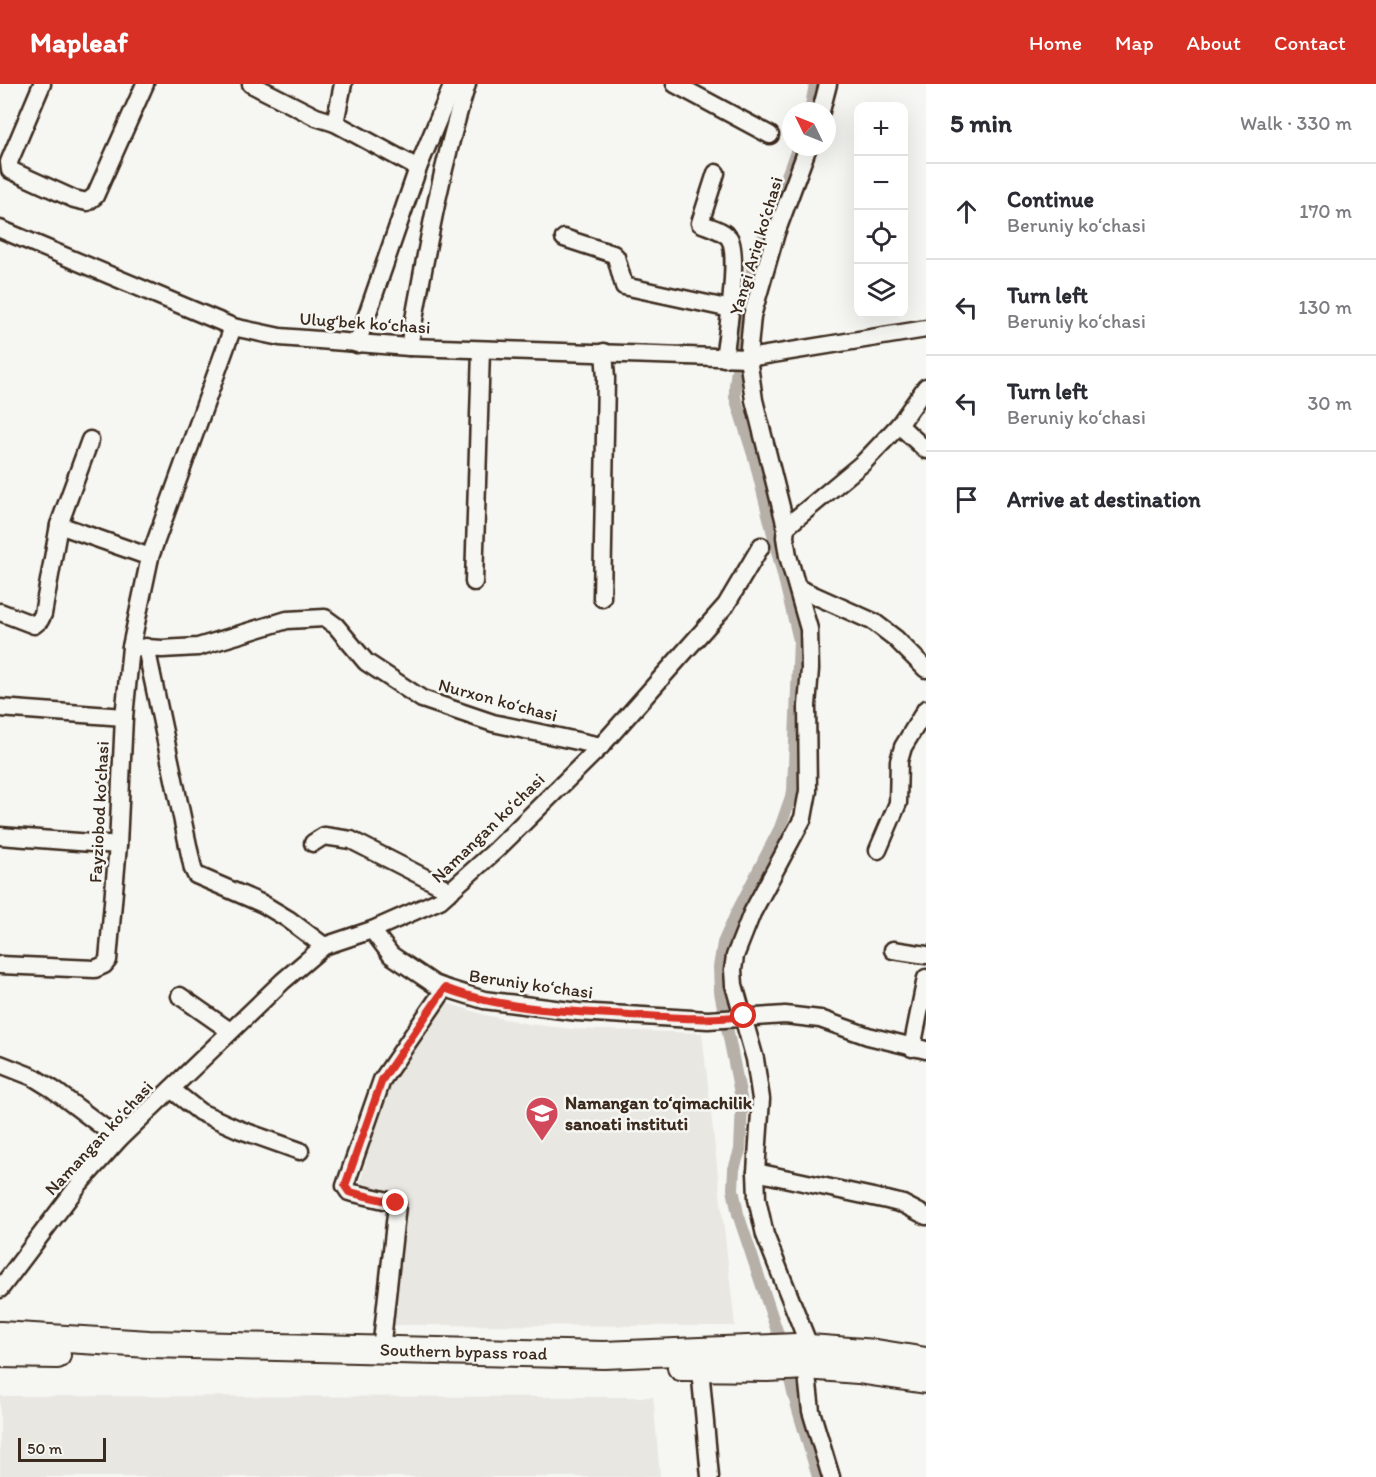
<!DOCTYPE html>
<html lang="en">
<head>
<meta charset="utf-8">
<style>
	body { margin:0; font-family:Itim,sans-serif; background:#f2f2f3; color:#2b2b33 }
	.controls { position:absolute; right:18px; top:18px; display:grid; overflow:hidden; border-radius:12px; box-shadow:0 6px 24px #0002 }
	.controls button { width:54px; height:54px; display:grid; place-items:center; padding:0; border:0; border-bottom:2px solid #e1e1e2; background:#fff; color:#2b2b33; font:30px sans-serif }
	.compass { position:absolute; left:782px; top:18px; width:54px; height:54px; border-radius:50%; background:#fff; box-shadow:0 6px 24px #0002; rotate:313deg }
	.scale { position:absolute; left:18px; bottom:15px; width:88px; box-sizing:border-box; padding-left:6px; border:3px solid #3b2a1e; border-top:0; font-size:16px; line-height:21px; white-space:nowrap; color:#3b2a1e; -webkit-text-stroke:4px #f6f6f2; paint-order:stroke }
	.stop { position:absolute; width:18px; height:18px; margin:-14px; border:4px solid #d93025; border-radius:50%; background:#fff }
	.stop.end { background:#d93025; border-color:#fff; box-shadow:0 2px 6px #0008 }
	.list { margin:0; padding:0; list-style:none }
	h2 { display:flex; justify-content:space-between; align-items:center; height:78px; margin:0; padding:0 24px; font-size:26px }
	h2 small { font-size:20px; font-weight:400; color:#7c7c81 }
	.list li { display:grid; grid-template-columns:39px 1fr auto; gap:18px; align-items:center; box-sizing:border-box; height:96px; padding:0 24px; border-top:2px solid #e1e1e2 }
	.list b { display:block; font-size:22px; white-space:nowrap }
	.list p { margin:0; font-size:20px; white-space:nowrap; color:#7c7c81 }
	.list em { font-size:20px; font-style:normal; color:#7c7c81 }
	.icon { flex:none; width:33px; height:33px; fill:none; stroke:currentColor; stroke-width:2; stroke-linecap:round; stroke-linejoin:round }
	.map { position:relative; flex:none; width:926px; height:1393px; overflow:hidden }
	header { display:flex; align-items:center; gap:36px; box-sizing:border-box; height:84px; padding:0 30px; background:#d93025; color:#fff }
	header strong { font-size:28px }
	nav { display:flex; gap:33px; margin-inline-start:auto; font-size:21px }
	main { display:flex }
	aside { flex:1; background:#fff }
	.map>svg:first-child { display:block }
	.built { fill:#e8e7e2 }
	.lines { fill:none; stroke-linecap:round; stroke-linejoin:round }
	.canal { stroke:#b6b0a9; stroke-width:12 }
	.minor-casing { stroke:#3b2a1e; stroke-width:21 }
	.highway-casing { stroke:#3b2a1e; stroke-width:30 }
	.minor { stroke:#f6f6f2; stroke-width:16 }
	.highway { stroke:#f6f6f2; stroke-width:26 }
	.route { stroke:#d93025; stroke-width:8 }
	.labels { text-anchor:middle; stroke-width:5; stroke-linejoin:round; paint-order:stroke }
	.street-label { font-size:18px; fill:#3b2a1e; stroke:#f6f6f2 }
	.poi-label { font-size:18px; font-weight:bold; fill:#3b2a1e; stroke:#f6f6f2; text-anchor:start }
</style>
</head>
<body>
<header>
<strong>Mapleaf</strong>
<nav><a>Home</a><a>Map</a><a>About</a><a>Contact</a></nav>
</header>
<main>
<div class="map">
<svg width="926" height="1393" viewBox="0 0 926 1393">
	<rect width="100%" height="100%" fill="#f6f6f2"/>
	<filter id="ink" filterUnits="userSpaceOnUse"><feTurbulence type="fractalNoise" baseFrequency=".0167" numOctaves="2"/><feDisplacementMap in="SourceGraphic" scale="12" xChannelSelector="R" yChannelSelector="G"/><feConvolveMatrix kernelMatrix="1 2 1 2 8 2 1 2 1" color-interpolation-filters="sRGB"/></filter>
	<g filter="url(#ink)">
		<!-- built -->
		<g class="built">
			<polygon points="443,918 485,931 528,940 572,945 702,949 735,1242 391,1241 402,1109 359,1104 383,1012"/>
			<polygon points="0,1312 653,1313 660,1393 0,1393"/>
		</g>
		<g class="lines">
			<!-- canal -->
			<g class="canal">
				<polyline points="810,27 815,0"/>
				<polyline points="783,1265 738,1130 733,1105 734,1085 740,1066 742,1019 720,908 719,883 723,859 736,830 780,744 793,707 799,556 755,377 735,313 735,301 741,254 753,180 798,63"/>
				<polyline points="787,1282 793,1309 818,1393"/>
			</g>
			<!-- minor casing -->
			<g class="minor-casing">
				<g id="minor">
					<polyline points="42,0 9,78 10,86 74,115 87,118 95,112 145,0"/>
					<polyline points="251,0 316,33 335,39 418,84"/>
					<polyline points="675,0 770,51"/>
					<polyline points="821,27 828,0"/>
					<polyline points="335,39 343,0"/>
					<polyline points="808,63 776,149 752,232 748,274 754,316 786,443 785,453 788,472 809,545 810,585 807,622 808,707 803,734 752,829 735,872 733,886 734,901 755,975 761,1015 756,1088 757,1115 765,1151 810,1264"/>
					<path d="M716 89 700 139C709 143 723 146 729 154 740 168 727 254 724 274"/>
					<polyline points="0,145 233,243 280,253 409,263 748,274 926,245"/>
					<polyline points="564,154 613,170 616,173 624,202 731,225"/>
					<polyline points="357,260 418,84 453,0"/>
					<path d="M409 263C425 175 440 86 467 0"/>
					<polyline points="899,341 926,366"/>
					<polyline points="59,441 150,473"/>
					<polyline points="786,443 864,378 899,341 926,303"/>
					<polyline points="474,498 481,266"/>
					<polyline points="798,504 874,538 895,554 926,585"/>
					<polyline points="602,514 606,294 604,268"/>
					<polyline points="0,528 34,541 40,536 43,530 59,441 90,356"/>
					<polyline points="131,563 162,565 198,563 287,536 325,534 336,542 366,578 422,615 493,639 601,662"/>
					<polyline points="146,563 193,785 196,791 263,820 288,835 324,862"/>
					<polyline points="0,624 124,633"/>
					<polyline points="0,752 118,761"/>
					<polyline points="313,759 324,752 351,756 451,807"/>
					<polyline points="878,766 898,719 899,677 903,663 926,625"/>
					<polyline points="372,846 391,871 434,900 445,904"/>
					<polyline points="893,866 926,871"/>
					<polyline points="0,881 95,885 104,881 108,876 118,761 124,633 131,563 150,473 233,243"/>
					<polyline points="180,912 230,947"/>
					<polyline points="912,964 926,894"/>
					<polyline points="0,980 33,993 54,1006 119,1055"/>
					<polyline points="171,1005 200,1028 238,1045 300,1067"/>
					<polyline points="756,1088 887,1116 903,1120 926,1132"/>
					<polyline points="0,1205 80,1099 119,1055 283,897 324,862 372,846 440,816 496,766 601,662 726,521 761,462"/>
					<polyline points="381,1266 397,1121 393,1118 349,1108 345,1102 382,996 445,904 484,916 578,928 708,936 785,931 820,935 868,952 926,966"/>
					<polyline points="699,1273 710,1393"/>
					<polyline points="806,1282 811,1327 831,1393"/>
				</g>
			</g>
			<!-- highway casing -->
			<g class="highway-casing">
				<g id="highway">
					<path id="s1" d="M0 1251 149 1260 604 1271 796 1263 876 1269 926 1277"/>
					<polyline points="0,1270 57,1271"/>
					<polyline points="681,1283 767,1284 806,1282 858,1286 926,1296"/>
				</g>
			</g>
			<!-- minor -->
			<use href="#minor" class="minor"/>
			<!-- highway -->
			<use href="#highway" class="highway"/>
		</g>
	</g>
	<g class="lines" filter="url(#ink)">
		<!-- route -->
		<path class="route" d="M396 1119 349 1108 345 1102 382 996 445 904C497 925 573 928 630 931 668 933 706 937 744 932"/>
	</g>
	<!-- icons -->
	<defs>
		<g id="university-pin" transform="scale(1.725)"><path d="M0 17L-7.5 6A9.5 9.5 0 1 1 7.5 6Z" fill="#d1495b" stroke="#f6f6f2"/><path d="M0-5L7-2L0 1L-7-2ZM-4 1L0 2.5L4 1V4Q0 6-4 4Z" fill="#fff"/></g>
	</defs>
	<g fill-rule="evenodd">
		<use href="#university-pin" x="542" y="1029"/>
	</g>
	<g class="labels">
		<!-- street labels -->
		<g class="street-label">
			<text transform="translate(756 162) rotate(-73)" y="6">Yangi Ariq koʻchasi</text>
			<text transform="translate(365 239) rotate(4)" y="6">Ulugʻbek koʻchasi</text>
			<text transform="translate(498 616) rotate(15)" y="6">Nurxon koʻchasi</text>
			<text transform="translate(99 728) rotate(-87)" y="6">Fayziobod koʻchasi</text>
			<text transform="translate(488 744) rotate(-44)" y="6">Namangan koʻchasi</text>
			<text transform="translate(531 900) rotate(8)" y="6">Beruniy koʻchasi</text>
			<text transform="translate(99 1054) rotate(-47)" y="6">Namangan koʻchasi</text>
			<text dy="6" stroke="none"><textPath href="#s1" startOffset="464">Southern bypass road</textPath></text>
		</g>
		<!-- poi labels -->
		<g class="poi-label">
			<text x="565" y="1025">Namangan to‘qimachilik<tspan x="565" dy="21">sanoati instituti</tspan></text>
		</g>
	</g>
</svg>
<div class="controls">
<button>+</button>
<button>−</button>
<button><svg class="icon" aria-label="locate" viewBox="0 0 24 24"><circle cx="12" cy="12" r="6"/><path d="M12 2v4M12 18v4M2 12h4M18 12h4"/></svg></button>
<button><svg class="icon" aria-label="layers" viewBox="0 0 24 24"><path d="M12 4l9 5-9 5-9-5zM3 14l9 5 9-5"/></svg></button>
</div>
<svg class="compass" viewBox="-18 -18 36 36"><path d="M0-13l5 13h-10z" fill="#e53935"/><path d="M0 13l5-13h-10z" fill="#7c7c81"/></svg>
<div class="scale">50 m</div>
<div class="stop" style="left:744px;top:932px"></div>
<div class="stop end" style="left:396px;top:1119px"></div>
</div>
<aside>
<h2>5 min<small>Walk · 330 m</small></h2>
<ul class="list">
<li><svg class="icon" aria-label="ahead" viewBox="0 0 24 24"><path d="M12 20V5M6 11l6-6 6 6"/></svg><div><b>Continue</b><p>Beruniy koʻchasi</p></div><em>170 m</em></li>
<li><svg class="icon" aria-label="left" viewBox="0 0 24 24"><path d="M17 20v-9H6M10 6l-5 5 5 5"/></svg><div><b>Turn left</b><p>Beruniy koʻchasi</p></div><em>130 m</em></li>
<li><svg class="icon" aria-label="left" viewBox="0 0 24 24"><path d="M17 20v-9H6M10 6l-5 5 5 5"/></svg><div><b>Turn left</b><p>Beruniy koʻchasi</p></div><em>30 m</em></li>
<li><svg class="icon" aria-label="arrive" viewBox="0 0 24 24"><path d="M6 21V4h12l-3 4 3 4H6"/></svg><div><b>Arrive at destination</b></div></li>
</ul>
</aside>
</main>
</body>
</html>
